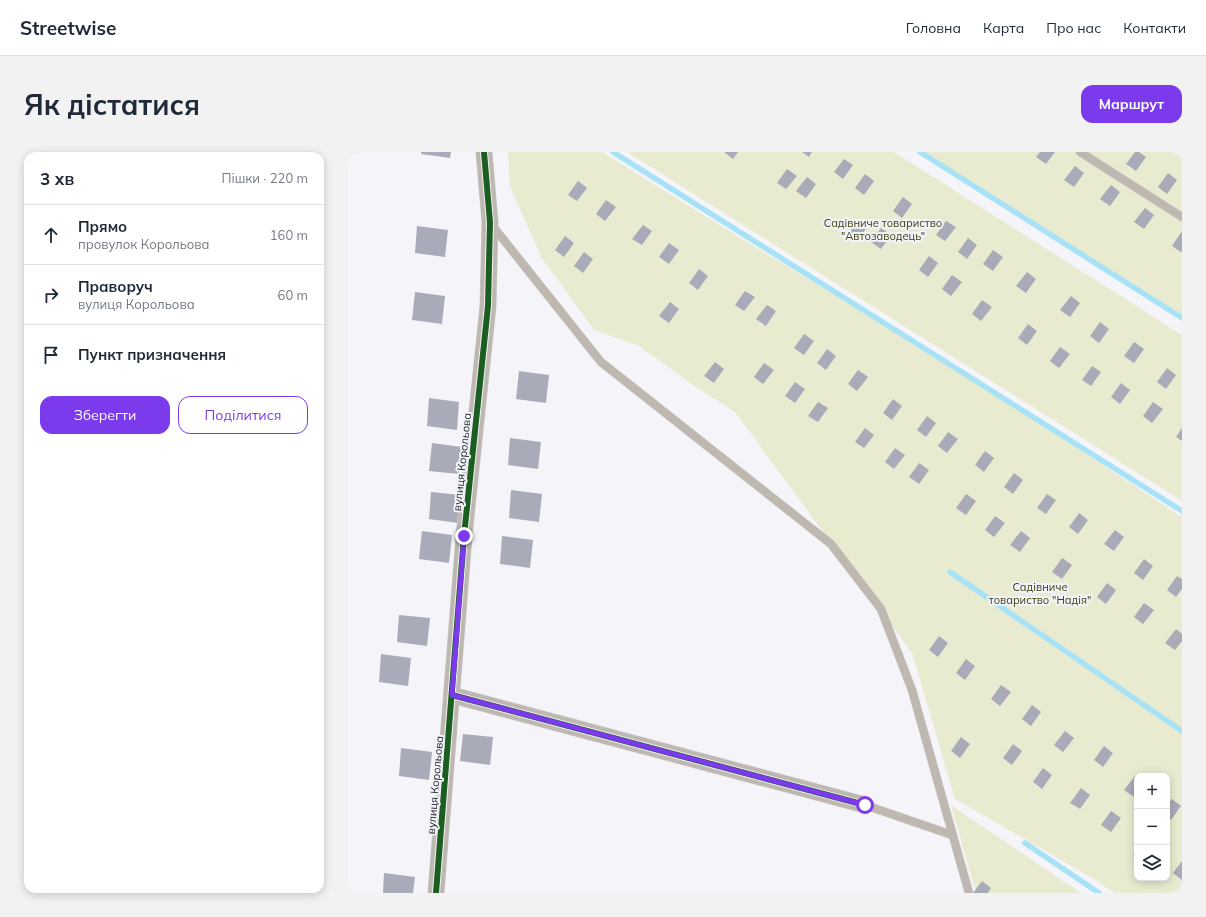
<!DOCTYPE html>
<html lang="uk">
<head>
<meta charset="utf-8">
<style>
	body { margin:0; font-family:Mulish,sans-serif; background:#f2f2f3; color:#1f2937 }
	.controls { position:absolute; right:12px; bottom:12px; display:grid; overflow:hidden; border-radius:8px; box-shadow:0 2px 10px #0003 }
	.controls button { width:36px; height:36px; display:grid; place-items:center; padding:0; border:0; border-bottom:1px solid #e0e1e3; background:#fff; color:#1f2937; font:20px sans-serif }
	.stop { position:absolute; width:12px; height:12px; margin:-9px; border:3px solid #7c3aed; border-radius:50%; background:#fff }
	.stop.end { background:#7c3aed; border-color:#fff; box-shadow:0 1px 4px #0008 }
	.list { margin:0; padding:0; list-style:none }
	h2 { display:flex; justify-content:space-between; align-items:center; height:52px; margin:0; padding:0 16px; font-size:17px }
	h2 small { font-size:13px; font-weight:400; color:#747a83 }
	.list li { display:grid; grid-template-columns:26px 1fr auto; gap:12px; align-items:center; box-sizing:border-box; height:60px; padding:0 16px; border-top:1px solid #e0e1e3 }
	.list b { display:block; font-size:15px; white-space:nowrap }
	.list p { margin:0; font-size:13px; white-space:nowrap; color:#747a83 }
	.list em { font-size:13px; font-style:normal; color:#747a83 }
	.actions { display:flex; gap:8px; padding:12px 16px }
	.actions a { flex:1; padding:9px 0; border:1px solid #7c3aed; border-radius:12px; text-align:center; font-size:14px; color:#7c3aed }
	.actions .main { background:#7c3aed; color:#fff }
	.icon { flex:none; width:22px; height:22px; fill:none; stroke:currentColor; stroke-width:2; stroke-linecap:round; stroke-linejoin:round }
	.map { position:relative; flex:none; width:834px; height:741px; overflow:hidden; border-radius:12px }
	header { display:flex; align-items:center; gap:24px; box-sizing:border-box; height:56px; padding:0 20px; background:#fff; border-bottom:1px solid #e0e1e3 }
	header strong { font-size:19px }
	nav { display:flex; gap:22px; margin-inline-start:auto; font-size:14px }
	.intro { display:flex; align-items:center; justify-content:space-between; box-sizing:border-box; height:96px; padding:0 24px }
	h1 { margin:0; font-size:28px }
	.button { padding:10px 18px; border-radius:12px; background:#7c3aed; color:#fff; font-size:14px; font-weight:700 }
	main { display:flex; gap:24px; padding:0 24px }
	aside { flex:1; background:#fff; border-radius:12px; box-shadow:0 2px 10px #0003 }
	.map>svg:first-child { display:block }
	.green { fill:#e8ebd0; fill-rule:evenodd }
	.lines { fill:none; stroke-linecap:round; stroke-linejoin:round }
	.stream { stroke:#a8e2f7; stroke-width:5.5 }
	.building { fill:#aaabb8 }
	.lane-casing { stroke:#ceced1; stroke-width:9 }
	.street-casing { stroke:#ceced1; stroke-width:17 }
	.lane { stroke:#beb8b1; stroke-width:8 }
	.street { stroke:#beb8b1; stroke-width:16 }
	.cycleway-casing { stroke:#f2f3fb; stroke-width:8 }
	.cycleway { stroke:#1b5e20; stroke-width:6 }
	.route { stroke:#7c3aed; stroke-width:5 }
	.labels { text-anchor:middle; stroke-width:4; stroke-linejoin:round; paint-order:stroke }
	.park-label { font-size:11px; fill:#40410c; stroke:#f2f3fb }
	.street-label { font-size:11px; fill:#1f1f22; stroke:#f2f3fb }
</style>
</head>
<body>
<header>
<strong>Streetwise</strong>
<nav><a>Головна</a><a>Карта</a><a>Про нас</a><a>Контакти</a></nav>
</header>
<div class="intro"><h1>Як дістатися</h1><a class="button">Маршрут</a></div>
<main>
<aside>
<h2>3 хв<small>Пішки · 220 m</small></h2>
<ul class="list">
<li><svg class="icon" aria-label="ahead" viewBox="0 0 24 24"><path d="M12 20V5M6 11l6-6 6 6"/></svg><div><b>Прямо</b><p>провулок Корольова</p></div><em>160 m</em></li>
<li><svg class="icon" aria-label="right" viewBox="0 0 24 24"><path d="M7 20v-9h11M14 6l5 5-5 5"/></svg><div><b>Праворуч</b><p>вулиця Корольова</p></div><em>60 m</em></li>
<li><svg class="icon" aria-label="arrive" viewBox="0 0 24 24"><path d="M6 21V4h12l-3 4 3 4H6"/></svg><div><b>Пункт призначення</b></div></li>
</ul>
<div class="actions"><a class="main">Зберегти</a><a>Поділитися</a></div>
</aside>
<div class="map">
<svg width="834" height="741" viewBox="0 0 834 741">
	<rect width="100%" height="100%" fill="#f4f4f9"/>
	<!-- green -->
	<g class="green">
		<path d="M160 0H254L391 85 618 223 834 365V741H767L739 723 607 647 564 501 387 260 345 233 291 194 246 178 193 105 162 34ZM789 624H819V726H789Z"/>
		<polygon points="279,0 546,0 834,183 834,349"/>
		<polygon points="568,0 834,0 834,164"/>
		<polygon points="603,653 733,741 628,741"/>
	</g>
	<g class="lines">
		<!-- stream -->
		<g class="stream">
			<polyline points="265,0 834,359"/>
			<polyline points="572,0 834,166"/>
			<polyline points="602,420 834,579"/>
			<polyline points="677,691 751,741"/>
		</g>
	</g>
	<!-- building -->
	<g class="building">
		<polygon points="73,0 103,0 102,6 73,2"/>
		<polygon points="376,0 390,0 385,7"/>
		<polygon points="454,0 464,0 461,5"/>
		<polygon points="692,0 707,0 698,12 688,5"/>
		<polygon points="787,0 791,0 798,5 788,19 778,12"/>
		<polygon points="496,7 505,13 495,27 486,20"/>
		<polygon points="727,14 736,21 726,35 716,28"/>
		<polygon points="439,17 449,24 438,37 429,31"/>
		<polygon points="820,21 829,28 819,42 810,35"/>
		<polygon points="517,22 526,29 516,43 507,36"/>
		<polygon points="459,25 468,32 458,46 448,39"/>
		<polygon points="230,29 239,36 229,49 220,43"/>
		<polygon points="763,33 772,40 762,54 752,47"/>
		<polygon points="555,45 564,52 554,66 545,59"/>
		<polygon points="258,48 268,55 257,69 248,62"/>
		<polygon points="797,56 806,63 796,77 786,70"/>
		<polygon points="511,67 520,74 510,88 501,81"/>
		<polygon points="598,69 608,75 597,89 588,83"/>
		<polygon points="295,73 304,79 294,93 284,87"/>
		<polygon points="69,74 100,78 97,105 67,101"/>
		<polygon points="533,76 543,83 533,97 523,90"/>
		<polygon points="834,79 834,99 833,100 824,94"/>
		<polygon points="217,84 226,91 216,105 207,98"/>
		<polygon points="620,86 629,93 619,107 610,100"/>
		<polygon points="321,91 331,98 321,112 311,105"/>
		<polygon points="645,98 655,105 645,119 635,112"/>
		<polygon points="236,100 245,107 235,121 226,114"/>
		<polygon points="581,104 590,111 580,125 571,118"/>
		<polygon points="351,117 360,124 350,138 341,131"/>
		<polygon points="679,120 688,127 678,141 668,134"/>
		<polygon points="604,123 614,130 603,144 594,137"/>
		<polygon points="397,139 407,145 396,159 387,153"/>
		<polygon points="67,140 97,144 94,172 64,168"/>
		<polygon points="723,144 732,151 722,165 712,158"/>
		<polygon points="634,148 644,155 633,169 624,162"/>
		<polygon points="322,150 331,157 321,171 311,164"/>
		<polygon points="419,153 428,159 418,174 408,167"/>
		<polygon points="752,170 761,177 751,191 742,184"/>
		<polygon points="680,172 689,179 679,193 670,186"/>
		<polygon points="456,182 466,189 456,203 446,196"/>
		<polygon points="786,190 796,197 786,211 776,204"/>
		<polygon points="712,195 722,202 711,216 702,209"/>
		<polygon points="479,197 488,204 478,218 469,211"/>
		<polygon points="367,210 376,217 366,231 356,224"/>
		<polygon points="416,211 426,218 415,232 406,225"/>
		<polygon points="744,214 753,220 743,234 734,228"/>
		<polygon points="819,216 828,223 818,237 809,230"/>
		<polygon points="510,218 520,225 509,239 500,232"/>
		<polygon points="171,219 201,223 198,251 168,247"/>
		<polygon points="447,230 457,237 447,251 437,244"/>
		<polygon points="773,231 782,238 772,252 763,245"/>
		<polygon points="81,246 111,250 109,278 79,274"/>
		<polygon points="545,247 554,254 544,268 535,261"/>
		<polygon points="470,250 480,256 470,270 460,264"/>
		<polygon points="805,250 815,257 804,271 795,264"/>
		<polygon points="579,264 588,271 578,285 569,278"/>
		<polygon points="517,276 526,283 516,296 507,290"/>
		<polygon points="834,276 834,289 828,285"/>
		<polygon points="600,280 610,287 599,301 590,294"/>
		<polygon points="162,286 193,290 190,317 160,313"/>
		<polygon points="84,291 114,295 111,322 81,319"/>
		<polygon points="547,296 557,303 546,317 537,310"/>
		<polygon points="637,299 646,306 636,320 627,313"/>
		<polygon points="571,311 581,318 571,332 561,325"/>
		<polygon points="666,321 675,328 665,342 656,335"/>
		<polygon points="163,338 194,342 191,370 161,366"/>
		<polygon points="83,340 113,343 110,371 81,367"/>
		<polygon points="618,342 628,349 618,363 608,356"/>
		<polygon points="699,342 708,348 698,362 689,356"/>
		<polygon points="731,361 740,368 730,382 721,375"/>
		<polygon points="647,364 657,371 646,385 637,378"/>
		<polygon points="767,378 776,385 766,399 756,392"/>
		<polygon points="74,379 104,383 101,411 71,407"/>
		<polygon points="673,379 682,386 672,400 662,393"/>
		<polygon points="154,384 185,388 182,416 152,412"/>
		<polygon points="714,406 724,413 714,427 704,420"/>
		<polygon points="796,407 805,414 795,428 786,421"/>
		<polygon points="829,424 834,427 834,437 828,445 819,438"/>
		<polygon points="759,431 768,438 758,452 749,445"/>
		<polygon points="796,451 806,458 795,472 786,465"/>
		<polygon points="51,463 82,466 79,494 49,490"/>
		<polygon points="828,477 834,482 834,489 827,498 817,491"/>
		<polygon points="591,484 600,491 590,505 581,498"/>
		<polygon points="33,502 63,506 60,534 31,530"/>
		<polygon points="618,507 627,514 617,528 608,521"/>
		<polygon points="653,533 663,540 652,554 643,547"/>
		<polygon points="684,553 693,560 683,574 674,567"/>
		<polygon points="717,579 726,586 715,600 706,593"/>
		<polygon points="115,582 145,585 142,613 112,609"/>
		<polygon points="613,585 622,592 612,606 603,599"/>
		<polygon points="665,592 674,599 664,613 655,606"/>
		<polygon points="756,594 765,601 755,615 746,608"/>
		<polygon points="53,596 84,600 81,628 51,624"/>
		<polygon points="695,616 704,623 694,637 685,630"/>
		<polygon points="787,624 789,626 789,641 786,645 776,638"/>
		<polygon points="733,636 742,643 732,657 722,651"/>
		<polygon points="824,647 833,654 823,668 819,665 819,653"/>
		<polygon points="763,659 773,666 763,680 753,673"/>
		<polygon points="789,698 789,707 785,704"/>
		<polygon points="834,709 834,728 825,721"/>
		<polygon points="36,721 67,725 65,741 35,741"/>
		<polygon points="634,729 643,736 640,741 625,741"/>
	</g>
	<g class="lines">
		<!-- lane casing -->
		<g class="lane-casing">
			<g id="lane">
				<polyline points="732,0 834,65"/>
				<polyline points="143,72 253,210 483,392 533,457 564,538 621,741"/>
				<polyline points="517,653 604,683"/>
			</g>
		</g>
		<!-- street casing -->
		<g class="street-casing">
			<g id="street">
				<polyline points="104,543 517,653"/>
				<polyline points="88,741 116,384 140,154 142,70 136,0"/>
			</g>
		</g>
		<!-- lane -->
		<use href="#lane" class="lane"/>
		<!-- street -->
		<use href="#street" class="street"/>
		<!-- cycleway casing -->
		<g class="cycleway-casing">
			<g id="cycleway">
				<polyline points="104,543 517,653"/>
				<polyline points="88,741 116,384 140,154 142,70 136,0"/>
			</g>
		</g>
		<!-- cycleway -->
		<use href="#cycleway" class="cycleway"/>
	</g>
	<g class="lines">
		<!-- route -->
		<polyline class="route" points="116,384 104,543 517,653"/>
	</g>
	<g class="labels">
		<!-- park labels -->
		<g class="park-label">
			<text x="535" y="75">Садівниче товариство<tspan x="535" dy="13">"Автозаводець"</tspan></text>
			<text x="692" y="439">Садівниче<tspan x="692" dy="13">товариство "Надія"</tspan></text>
		</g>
		<!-- street labels -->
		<g class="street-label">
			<text transform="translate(114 310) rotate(-84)" y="4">вулиця Корольова</text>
			<text transform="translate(87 633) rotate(-85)" y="4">вулиця Корольова</text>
		</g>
	</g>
</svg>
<div class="controls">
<button>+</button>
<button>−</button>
<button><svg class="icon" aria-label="layers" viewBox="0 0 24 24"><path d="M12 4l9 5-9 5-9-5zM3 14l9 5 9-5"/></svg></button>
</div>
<div class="stop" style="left:517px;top:653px"></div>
<div class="stop end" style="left:116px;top:384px"></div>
</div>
</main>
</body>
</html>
